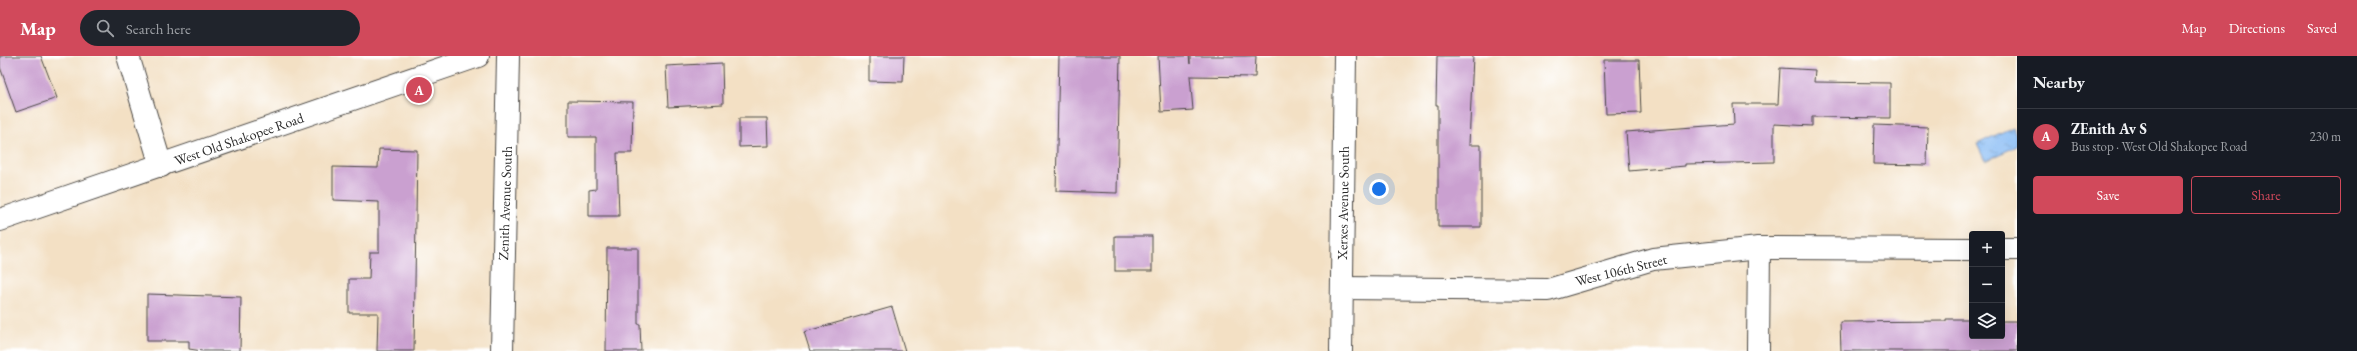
<!DOCTYPE html>
<html lang="en">
<head>
<meta charset="utf-8">
<style>
	body { margin:0; font-family:"EB Garamond",serif; background:#20242c; color:#f1f3f6 }
	.controls { position:absolute; right:12px; bottom:12px; display:grid; overflow:hidden; border-radius:4px; box-shadow:0 4px 16px #0002 }
	.controls button { width:36px; height:36px; display:grid; place-items:center; padding:0; border:0; border-bottom:1px solid #363941; background:#171b24; color:#f1f3f6; font:20px sans-serif }
	.you { position:absolute; left:1379px; top:133px; width:14px; height:14px; margin:-10px; border:3px solid #fff; border-radius:50%; background:#1a73e8; box-shadow:0 0 0 6px #1a73e833 }
	.badge { display:grid; place-items:center; width:26px; height:26px; border-radius:50%; background:#d1495b; color:#fff; font-size:13px; font-weight:700 }
	.pin { position:absolute; translate:-50% -50%; border:2px solid #fff; box-shadow:0 1px 4px #0006 }
	.list { margin:0; padding:0; list-style:none }
	h2 { display:flex; justify-content:space-between; align-items:center; height:52px; margin:0; padding:0 16px; font-size:17px }
	h2 small { font-size:13px; font-weight:400; color:#9ea1a6 }
	.list li { display:grid; grid-template-columns:26px 1fr auto; gap:12px; align-items:center; box-sizing:border-box; height:56px; padding:0 16px; border-top:1px solid #363941 }
	.list b { display:block; font-size:15px; white-space:nowrap }
	.list p { margin:0; font-size:13px; white-space:nowrap; color:#9ea1a6 }
	.list em { font-size:13px; font-style:normal; color:#9ea1a6 }
	.actions { display:flex; gap:8px; padding:12px 16px }
	.actions a { flex:1; padding:9px 0; border:1px solid #d1495b; border-radius:4px; text-align:center; font-size:14px; color:#d1495b }
	.actions .main { background:#d1495b; color:#fff }
	.icon { flex:none; width:22px; height:22px; fill:none; stroke:currentColor; stroke-width:2; stroke-linecap:round; stroke-linejoin:round }
	.map { position:relative; flex:none; width:2017px; height:295px; overflow:hidden }
	header { display:flex; align-items:center; gap:24px; box-sizing:border-box; height:56px; padding:0 20px; background:#d1495b; color:#fff }
	header strong { font-size:19px }
	nav { display:flex; gap:22px; margin-inline-start:auto; font-size:14px }
	.search { width:280px; height:36px; background:#20242c; display:flex; align-items:center; gap:10px; box-sizing:border-box; padding:0 14px; border-radius:22px; color:#9ea1a6; font-size:15px }
	main { display:flex }
	aside { flex:1; background:#171b24 }
	.map>svg:first-child { display:block }
	.water { fill:url(#water-ripples); stroke:#587290 }
	.building { fill:#caa0d0 }
	.lines { fill:none; stroke-linecap:round; stroke-linejoin:round }
	.minor-casing { stroke:#494642; stroke-width:24 }
	.tertiary-casing { stroke:#494642; stroke-width:24 }
	.secondary-casing { stroke:#494642; stroke-width:24 }
	.minor { stroke:#fff; stroke-width:22 }
	.tertiary { stroke:#fff; stroke-width:22 }
	.secondary { stroke:#fff; stroke-width:22 }
	.labels { text-anchor:middle; stroke-width:3; stroke-linejoin:round; paint-order:stroke }
	.street-label { font-size:14px; fill:#2b2b2b; stroke:#fff }
</style>
</head>
<body>
<header>
<strong>Map</strong>
<div class="search"><svg class="icon" aria-label="search" viewBox="0 0 24 24"><circle cx="10" cy="10" r="6"/><path d="M15 15l6 6"/></svg>Search here</div>
<nav><a>Map</a><a>Directions</a><a>Saved</a></nav>
</header>
<main>
<div class="map">
<svg width="2017" height="295" viewBox="0 0 2017 295">
	<defs>
		<pattern id="water-ripples" width="26" height="14" patternUnits="userSpaceOnUse"><rect width="26" height="14" fill="#85baf4"/><path d="M2 4q2-2 4 0t4 0M15 11q2-2 4 0t4 0" fill="none" stroke="#6d97c6"/></pattern>
	</defs>
	<rect width="100%" height="100%" fill="#fff"/>
	<filter id="ink" filterUnits="userSpaceOnUse"><feTurbulence type="fractalNoise" baseFrequency=".025" numOctaves="2"/><feDisplacementMap in="SourceGraphic" scale="8" xChannelSelector="R" yChannelSelector="G"/><feConvolveMatrix kernelMatrix="1 2 1 2 8 2 1 2 1" color-interpolation-filters="sRGB"/></filter>
	<filter id="wash" filterUnits="userSpaceOnUse"><feTurbulence type="fractalNoise" baseFrequency=".012" numOctaves="4" result="noise"/><feDisplacementMap in="SourceGraphic" scale="16" xChannelSelector="R" yChannelSelector="G"/><feGaussianBlur stdDeviation="0.9" result="paint"/><feColorMatrix in="noise" values="0 0 0 0 0 0 0 0 0 0 0 0 0 0 0 0 0 1.4 0 .05"/><feComposite in="paint" operator="in"/></filter>
	<g filter="url(#wash)">
		<rect width="100%" height="100%" fill="#f3e0c4"/>
		<!-- water -->
		<polygon class="water" points="2013,71 2017,81 2017,90 1985,105 1977,88"/>
		<g id="blocks">
			<!-- building -->
			<g class="building">
				<polygon points="0,0 41,0 57,42 16,56 0,11"/>
				<polygon points="869,0 904,0 903,26 869,25"/>
				<polygon points="1059,0 1120,0 1117,137 1056,135"/>
				<polygon points="1158,0 1189,0 1190,8 1190,0 1256,0 1255,21 1190,20 1193,54 1161,56"/>
				<polygon points="1437,0 1473,0 1469,89 1481,89 1481,171 1438,171 1438,49 1436,49"/>
				<polygon points="1604,4 1639,4 1641,57 1606,58"/>
				<polygon points="722,7 723,48 668,51 666,10"/>
				<polygon points="1780,12 1815,14 1814,26 1890,27 1890,62 1812,61 1812,70 1774,68 1774,106 1685,108 1685,110 1629,115 1626,76 1734,68 1733,48 1778,48"/>
				<polygon points="568,45 633,46 632,97 617,97 619,160 589,160 589,134 596,133 596,81 568,81"/>
				<polygon points="739,62 767,62 768,90 739,91"/>
				<polygon points="1874,69 1928,71 1927,109 1873,108"/>
				<polygon points="379,93 417,94 414,295 377,295 378,257 349,257 349,223 369,223 370,196 379,196 379,146 333,144 333,111 378,112"/>
				<rect x="1115" y="180" width="37" height="35"/>
				<polygon points="607,192 638,192 638,268 640,268 641,295 606,295"/>
				<polygon points="147,238 241,241 240,295 202,295 189,293 189,285 147,285"/>
				<polygon points="892,251 905,295 810,295 804,276"/>
				<polygon points="1946,263 1972,263 1972,280 2002,280 2002,265 2017,265 2017,295 1841,295 1840,266 1946,265"/>
			</g>
		</g>
	</g>
	<g filter="url(#ink)">
		<use href="#blocks" fill-opacity="0" stroke="#494642" stroke-width="1"/>
		<g class="lines">
			<!-- minor casing -->
			<g class="minor-casing">
				<g id="minor">
					<polyline points="128,0 161,110"/>
					<polyline points="502,295 508,0"/>
					<polyline points="1758,295 1759,192"/>
				</g>
			</g>
			<!-- tertiary casing -->
			<g class="tertiary-casing">
				<g id="tertiary">
					<polyline points="2002,193 2017,193"/>
					<polyline points="1342,232 1548,234 1653,203 1759,192 1972,193"/>
					<polyline points="1341,295 1345,0"/>
				</g>
			</g>
			<!-- secondary casing -->
			<g class="secondary-casing">
				<polyline id="secondary" points="0,164 478,0"/>
			</g>
			<!-- minor -->
			<use href="#minor" class="minor"/>
			<!-- tertiary -->
			<use href="#tertiary" class="tertiary"/>
			<!-- secondary -->
			<use href="#secondary" class="secondary"/>
		</g>
	</g>
	<g class="labels">
		<!-- street labels -->
		<g class="street-label">
			<text transform="translate(239 83) rotate(-19)" y="5">West Old Shakopee Road</text>
			<text transform="translate(505 147) rotate(-88)" y="5">Zenith Avenue South</text>
			<text transform="translate(1343 147) rotate(-89)" y="5">Xerxes Avenue South</text>
			<text transform="translate(1621 214) rotate(-14)" y="5">West 106th Street</text>
		</g>
	</g>
</svg>
<div class="controls">
<button>+</button>
<button>−</button>
<button><svg class="icon" aria-label="layers" viewBox="0 0 24 24"><path d="M12 4l9 5-9 5-9-5zM3 14l9 5 9-5"/></svg></button>
</div>
<div class="you"></div>
<div class="pin badge" style="left:419px;top:34px">A</div>
</div>
<aside>
<h2>Nearby<small></small></h2>
<ul class="list">
<li><span class="badge">A</span><div><b>ZEnith Av S</b><p>Bus stop · West Old Shakopee Road</p></div><em>230 m</em></li>
</ul>
<div class="actions"><a class="main">Save</a><a>Share</a></div>
</aside>
</main>
</body>
</html>
